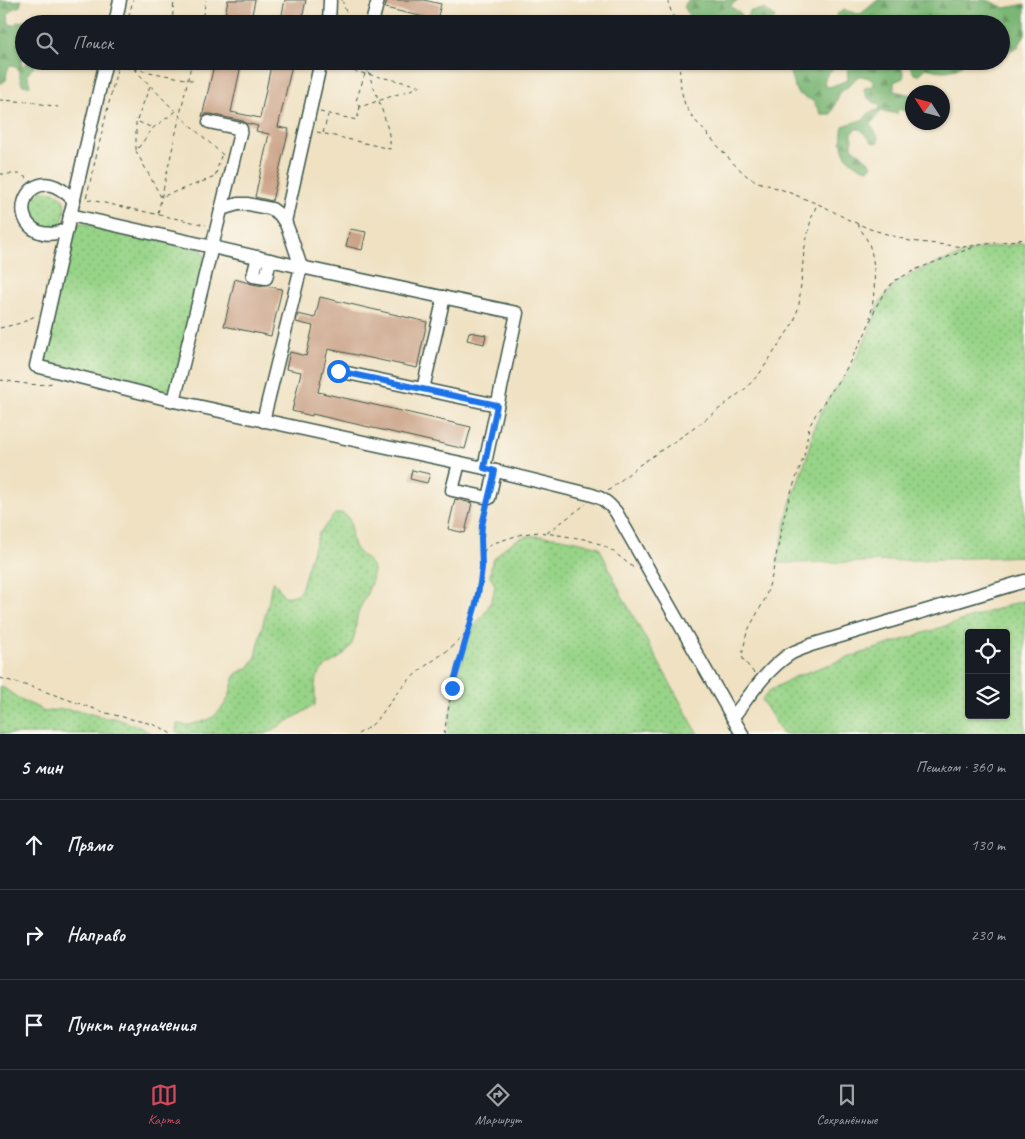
<!DOCTYPE html>
<html lang="ru">
<head>
<meta charset="utf-8">
<style>
	body { margin:0; font-family:Caveat,sans-serif; background:#20242c; color:#f1f3f6 }
	.controls { position:absolute; right:15px; bottom:15px; display:grid; overflow:hidden; border-radius:5px; box-shadow:0 1px 4px #0004 }
	.controls button { width:45px; height:45px; display:grid; place-items:center; padding:0; border:0; border-bottom:1px solid #363941; background:#171b24; color:#f1f3f6; font:25px sans-serif }
	.compass { position:absolute; left:905px; top:85px; width:45px; height:45px; border-radius:50%; background:#171b24; box-shadow:0 1px 4px #0004; rotate:306deg }
	.stop { position:absolute; width:15px; height:15px; margin:-11px; border:4px solid #1a73e8; border-radius:50%; background:#fff }
	.stop.end { background:#1a73e8; border-color:#fff; box-shadow:0 1px 5px #0008 }
	.list { margin:0; padding:0; list-style:none }
	h2 { display:flex; justify-content:space-between; align-items:center; height:65px; margin:0; padding:0 20px; font-size:21px }
	h2 small { font-size:16px; font-weight:400; color:#9ea1a6 }
	.list li { display:grid; grid-template-columns:32px 1fr auto; gap:15px; align-items:center; box-sizing:border-box; height:90px; padding:0 20px; border-top:1px solid #363941 }
	.list b { display:block; font-size:19px; white-space:nowrap }
	.list em { font-size:16px; font-style:normal; color:#9ea1a6 }
	.icon { flex:none; width:28px; height:28px; fill:none; stroke:currentColor; stroke-width:2; stroke-linecap:round; stroke-linejoin:round }
	.map { position:relative; flex:none; width:1025px; height:734px; overflow:hidden }
	.search { position:absolute; background:#171b24; box-shadow:0 1px 4px #0004; left:15px; right:15px; top:15px; height:55px; display:flex; align-items:center; gap:12px; box-sizing:border-box; padding:0 18px; border-radius:28px; color:#9ea1a6; font-size:19px }
	.sheet { height:335px; background:#171b24 }
	nav { display:flex; justify-content:space-around; align-items:center; box-sizing:border-box; height:70px; border-top:1px solid #363941; background:#171b24; font-size:14px; color:#9ea1a6 }
	nav a { display:grid; justify-items:center; gap:2px }
	nav .on { color:#d1495b }
	.map>svg:first-child { display:block }
	.grass { fill:url(#grass-dots); stroke:#5c885e; fill-rule:evenodd }
	.forest { fill:url(#forest-firs); stroke:#4c7a54 }
	.building { fill:#caa287 }
	.lines { fill:none; stroke-linecap:round; stroke-linejoin:round }
	.minor-casing { stroke:#3e5649; stroke-width:15 }
	.path { stroke:#3e5649; stroke-width:1; stroke-dasharray:4 4; stroke-linecap:butt }
	.minor { stroke:#fff; stroke-width:12 }
	.route { stroke:#1a73e8; stroke-width:6 }
</style>
</head>
<body>
<div class="map">
<svg width="1025" height="734" viewBox="0 0 1025 734">
	<defs>
		<pattern id="grass-dots" width="8" height="8" patternUnits="userSpaceOnUse" patternTransform="scale(1.25)"><rect width="8" height="8" fill="#98d488"/><path d="M2 2h.1M6 6h.1" fill="none" stroke="#7bad70" stroke-width="1.8" stroke-linecap="round"/></pattern>
		<pattern id="forest-firs" width="22" height="20" patternUnits="userSpaceOnUse" patternTransform="scale(1.25)"><rect width="22" height="20" fill="#7ab674"/><path d="M5 1l3.5 6h-7zM16 11l3.5 6h-7z" fill="#639560"/></pattern>
	</defs>
	<rect width="100%" height="100%" fill="#fbf7ec"/>
	<filter id="ink" filterUnits="userSpaceOnUse"><feTurbulence type="fractalNoise" baseFrequency=".02" numOctaves="2"/><feDisplacementMap in="SourceGraphic" scale="10" xChannelSelector="R" yChannelSelector="G"/><feConvolveMatrix kernelMatrix="1 2 1 2 8 2 1 2 1" color-interpolation-filters="sRGB"/></filter>
	<filter id="wash" filterUnits="userSpaceOnUse"><feTurbulence type="fractalNoise" baseFrequency=".0096" numOctaves="4" result="noise"/><feDisplacementMap in="SourceGraphic" scale="20" xChannelSelector="R" yChannelSelector="G"/><feGaussianBlur stdDeviation="1.12" result="paint"/><feColorMatrix in="noise" values="0 0 0 0 0 0 0 0 0 0 0 0 0 0 0 0 0 1.4 0 .05"/><feComposite in="paint" operator="in"/></filter>
	<g filter="url(#wash)">
		<rect width="100%" height="100%" fill="#efe1c2"/>
		<!-- grass -->
		<g class="grass">
			<path d="M42 191C59 190 68 199 64 215 63 220 60 225 55 227 52 228 47 228 43 229L29 217C28 203 28 197 42 191Z"/>
			<polygon points="83,223 199,249 204,253 206,259 173,392 166,395 44,363 42,357 71,229 76,224"/>
			<polygon points="1025,243 1025,556 862,562 777,563 790,504 807,456 814,427 828,399 851,368 868,334 879,304 896,283 924,268 979,249"/>
			<path d="M341 513C357 519 348 533 354 546 358 555 369 559 372 566 378 578 360 604 357 617 355 627 356 638 350 647 348 649 345 653 342 656 333 663 322 665 317 678 313 686 316 696 315 705L266 734H179L176 731 177 724 189 725 207 720 213 717 222 708 229 697 234 679 237 673 248 668 256 657 264 619 269 600 271 587 273 581C278 585 280 591 284 596 292 597 296 595 301 590L312 552 319 533 335 514Z"/>
			<path d="M527 536C551 535 576 540 599 547L621 594 698 734H447L454 687 466 647 473 628 487 610 493 596 495 585 490 576 492 561 504 548 518 539Z"/>
			<path d="M1025 600V734H783L762 700 769 691 794 677 850 657ZM969 633H1006V715H969Z"/>
			<path d="M0 686C8 690 14 696 21 700 29 704 37 706 44 712L62 709 80 711 106 718H115L140 727 152 734H0Z"/>
		</g>
		<!-- forest -->
		<g class="forest">
			<path d="M0 0 14 1 21 0V3L20 6 14 8 8 14 9 24 12 25 16 24 17 22 33 20 35 23 24 24V58L21 61V64L24 66 29 61H37V64C28 73 26 73 30 85L28 86 22 85 18 69 13 65 10 66 7 71 6 80 0 84Z"/>
			<polygon points="693,0 738,0 730,6 740,13 741,17 746,18 750,11 764,9 775,17 772,24 693,24 684,6 687,2"/>
			<polygon points="878,0 987,0 1005,8 1025,4 1025,34 1018,47 1009,51 1007,55 1001,55 1001,24 833,24 837,14 845,10 858,14 862,13"/>
			<path d="M787 61H839L838 65C831 70 825 74 824 84L828 87 832 86 848 80 847 61H966C953 74 942 72 926 68L919 75 914 74 908 62H903L900 66 904 74 903 78 894 82V91L912 95V113L898 109 897 114 883 111 879 113 871 125 878 137V142L873 143 860 129H855L852 133V147L870 162 872 166 868 169C845 165 838 147 843 126L864 119 870 112 879 110 880 105C872 101 865 99 864 89L867 86 871 87 874 85C872 77 866 77 859 76L855 79 849 86 840 92 831 114H821L813 101 797 93 791 76Z"/>
		</g>
		<g id="blocks">
			<!-- building -->
			<g class="building">
				<polygon points="228,0 255,0 250,24 223,24"/>
				<polygon points="285,0 306,0 301,24 280,24"/>
				<polygon points="387,0 424,0 441,4 437,20 385,8"/>
				<polygon points="215,61 242,61 231,112 260,118 272,61 293,61 278,127 289,129 272,201 255,197 269,134 256,131 258,126 246,123 243,121 211,114 206,114 202,117"/>
				<polygon points="350,229 366,232 362,250 346,246"/>
				<polygon points="235,279 252,284 282,289 271,336 224,326"/>
				<polygon points="320,297 427,322 417,368 328,349 318,392 471,427 465,449 312,414 312,416 292,411 301,372 286,369 290,352 306,356 313,326 296,322 298,314 315,318"/>
				<polygon points="469,332 486,335 484,344 467,340"/>
				<polygon points="412,470 430,474 427,483 410,479"/>
				<polygon points="455,499 472,503 465,533 448,529"/>
			</g>
		</g>
	</g>
	<g filter="url(#ink)">
		<use href="#blocks" fill-opacity="0" stroke="#3e5649" stroke-width="1"/>
		<g class="lines">
			<!-- minor casing -->
			<g class="minor-casing">
				<g id="minor">
					<polyline points="373,19 378,0"/>
					<polyline points="115,24 120,0"/>
					<polyline points="329,24 330,0"/>
					<path d="M106 61 67 229 36 366 174 401 484 468 589 494C601 497 608 502 616 512L742 734"/>
					<polyline points="221,209 238,204 248,204 272,209 280,215 286,224 291,237 301,267 263,421"/>
					<polyline points="70,215 301,267 517,313 484,468"/>
					<polyline points="285,222 321,61"/>
					<path d="M67 229C57 234 47 236 37 231 12 219 24 179 51 185 60 187 67 194 74 200"/>
					<polyline points="258,257 253,276 266,278 270,260"/>
					<polyline points="338,371 497,405"/>
					<polyline points="423,389 444,297"/>
					<polyline points="174,401 241,129 209,122"/>
					<polyline points="459,463 452,490 489,498 495,471"/>
					<path d="M733 717C750 695 766 670 790 654 797 650 805 648 811 645L1025 581"/>
				</g>
			</g>
			<!-- path -->
			<g class="path">
				<polyline points="342,0 350,24"/>
				<polyline points="667,0 676,24"/>
				<polyline points="127,24 133,0"/>
				<polyline points="172,24 174,0"/>
				<polyline points="201,24 206,0"/>
				<polyline points="119,61 86,199 206,225"/>
				<polyline points="163,61 199,68"/>
				<polyline points="679,61 681,89 685,105 693,118 733,163 747,176 758,182 783,190 825,207 847,219 870,229 910,241 964,247 1025,239"/>
				<polyline points="118,66 196,81"/>
				<polyline points="330,66 421,86"/>
				<polyline points="134,69 180,116 223,155"/>
				<polyline points="0,100 31,102 58,107"/>
				<polyline points="360,107 356,101 365,74"/>
				<polyline points="175,112 153,128 136,151 161,197 215,177 221,156"/>
				<polyline points="320,112 357,120 360,107 422,86"/>
				<polyline points="137,120 150,86"/>
				<path d="M317 132 390 149C393 131 370 80 364 61"/>
				<polyline points="323,133 328,115"/>
				<polyline points="136,150 136,121 153,128"/>
				<polyline points="0,174 19,174 29,179"/>
				<polyline points="158,213 192,61"/>
				<path d="M857 224C861 230 866 237 869 244 877 266 875 296 870 318"/>
				<polyline points="0,328 21,323 37,315"/>
				<path d="M0 380C17 382 38 388 55 382"/>
				<polyline points="608,491 638,466 693,429 745,389 760,373 794,322 799,305 804,251 809,229 811,219 817,204"/>
				<polyline points="547,533 586,504"/>
				<polyline points="483,552 491,544 522,534 539,532 584,539 600,544 614,552 635,569"/>
				<polyline points="754,673 743,659 742,655 744,646 747,632 765,599 772,576 784,517 790,495 804,456 809,427 816,414 845,371 854,354 864,336 877,305 884,293 894,281 917,269 974,247"/>
				<polyline points="0,678 35,688 106,713 152,724 162,728 171,734"/>
				<polyline points="358,734 371,726 381,715 396,694 411,678 424,667 448,650 467,633"/>
				<polyline points="444,734 452,688 476,604 481,583 483,553 481,538 482,525 486,508"/>
			</g>
			<!-- minor -->
			<use href="#minor" class="minor"/>
		</g>
	</g>
	<g class="lines" filter="url(#ink)">
		<!-- route -->
		<polyline class="route" points="338,371 497,405 484,468 495,471 482,525 481,538 482,567 480,583 476,604 452,688"/>
	</g>
</svg>
<div class="controls">
<button><svg class="icon" aria-label="locate" viewBox="0 0 24 24"><circle cx="12" cy="12" r="6"/><path d="M12 2v4M12 18v4M2 12h4M18 12h4"/></svg></button>
<button><svg class="icon" aria-label="layers" viewBox="0 0 24 24"><path d="M12 4l9 5-9 5-9-5zM3 14l9 5 9-5"/></svg></button>
</div>
<svg class="compass" viewBox="-18 -18 36 36"><path d="M0-13l5 13h-10z" fill="#e53935"/><path d="M0 13l5-13h-10z" fill="#9ea1a6"/></svg>
<div class="stop" style="left:338px;top:371px"></div>
<div class="stop end" style="left:452px;top:688px"></div>
<div class="search"><svg class="icon" aria-label="search" viewBox="0 0 24 24"><circle cx="10" cy="10" r="6"/><path d="M15 15l6 6"/></svg>Поиск</div>
</div>
<section class="sheet">
<h2>5 мин<small>Пешком · 360 m</small></h2>
<ul class="list">
<li><svg class="icon" aria-label="ahead" viewBox="0 0 24 24"><path d="M12 20V5M6 11l6-6 6 6"/></svg><div><b>Прямо</b></div><em>130 m</em></li>
<li><svg class="icon" aria-label="right" viewBox="0 0 24 24"><path d="M7 20v-9h11M14 6l5 5-5 5"/></svg><div><b>Направо</b></div><em>230 m</em></li>
<li><svg class="icon" aria-label="arrive" viewBox="0 0 24 24"><path d="M6 21V4h12l-3 4 3 4H6"/></svg><div><b>Пункт назначения</b></div></li>
</ul>
</section>
<nav>
<a class="on"><svg class="icon" aria-label="map" viewBox="0 0 24 24"><path d="M3 6l6-2 6 2 6-2v14l-6 2-6-2-6 2zM9 4v14M15 6v14"/></svg>Карта</a>
<a><svg class="icon" aria-label="directions" viewBox="0 0 24 24"><path d="M12 3l9 9-9 9-9-9zM9 14v-3h6M13 9l2 2-2 2"/></svg>Маршрут</a>
<a><svg class="icon" aria-label="saved" viewBox="0 0 24 24"><path d="M7 4h10v16l-5-4-5 4z"/></svg>Сохранённые</a>
</nav>
</body>
</html>
